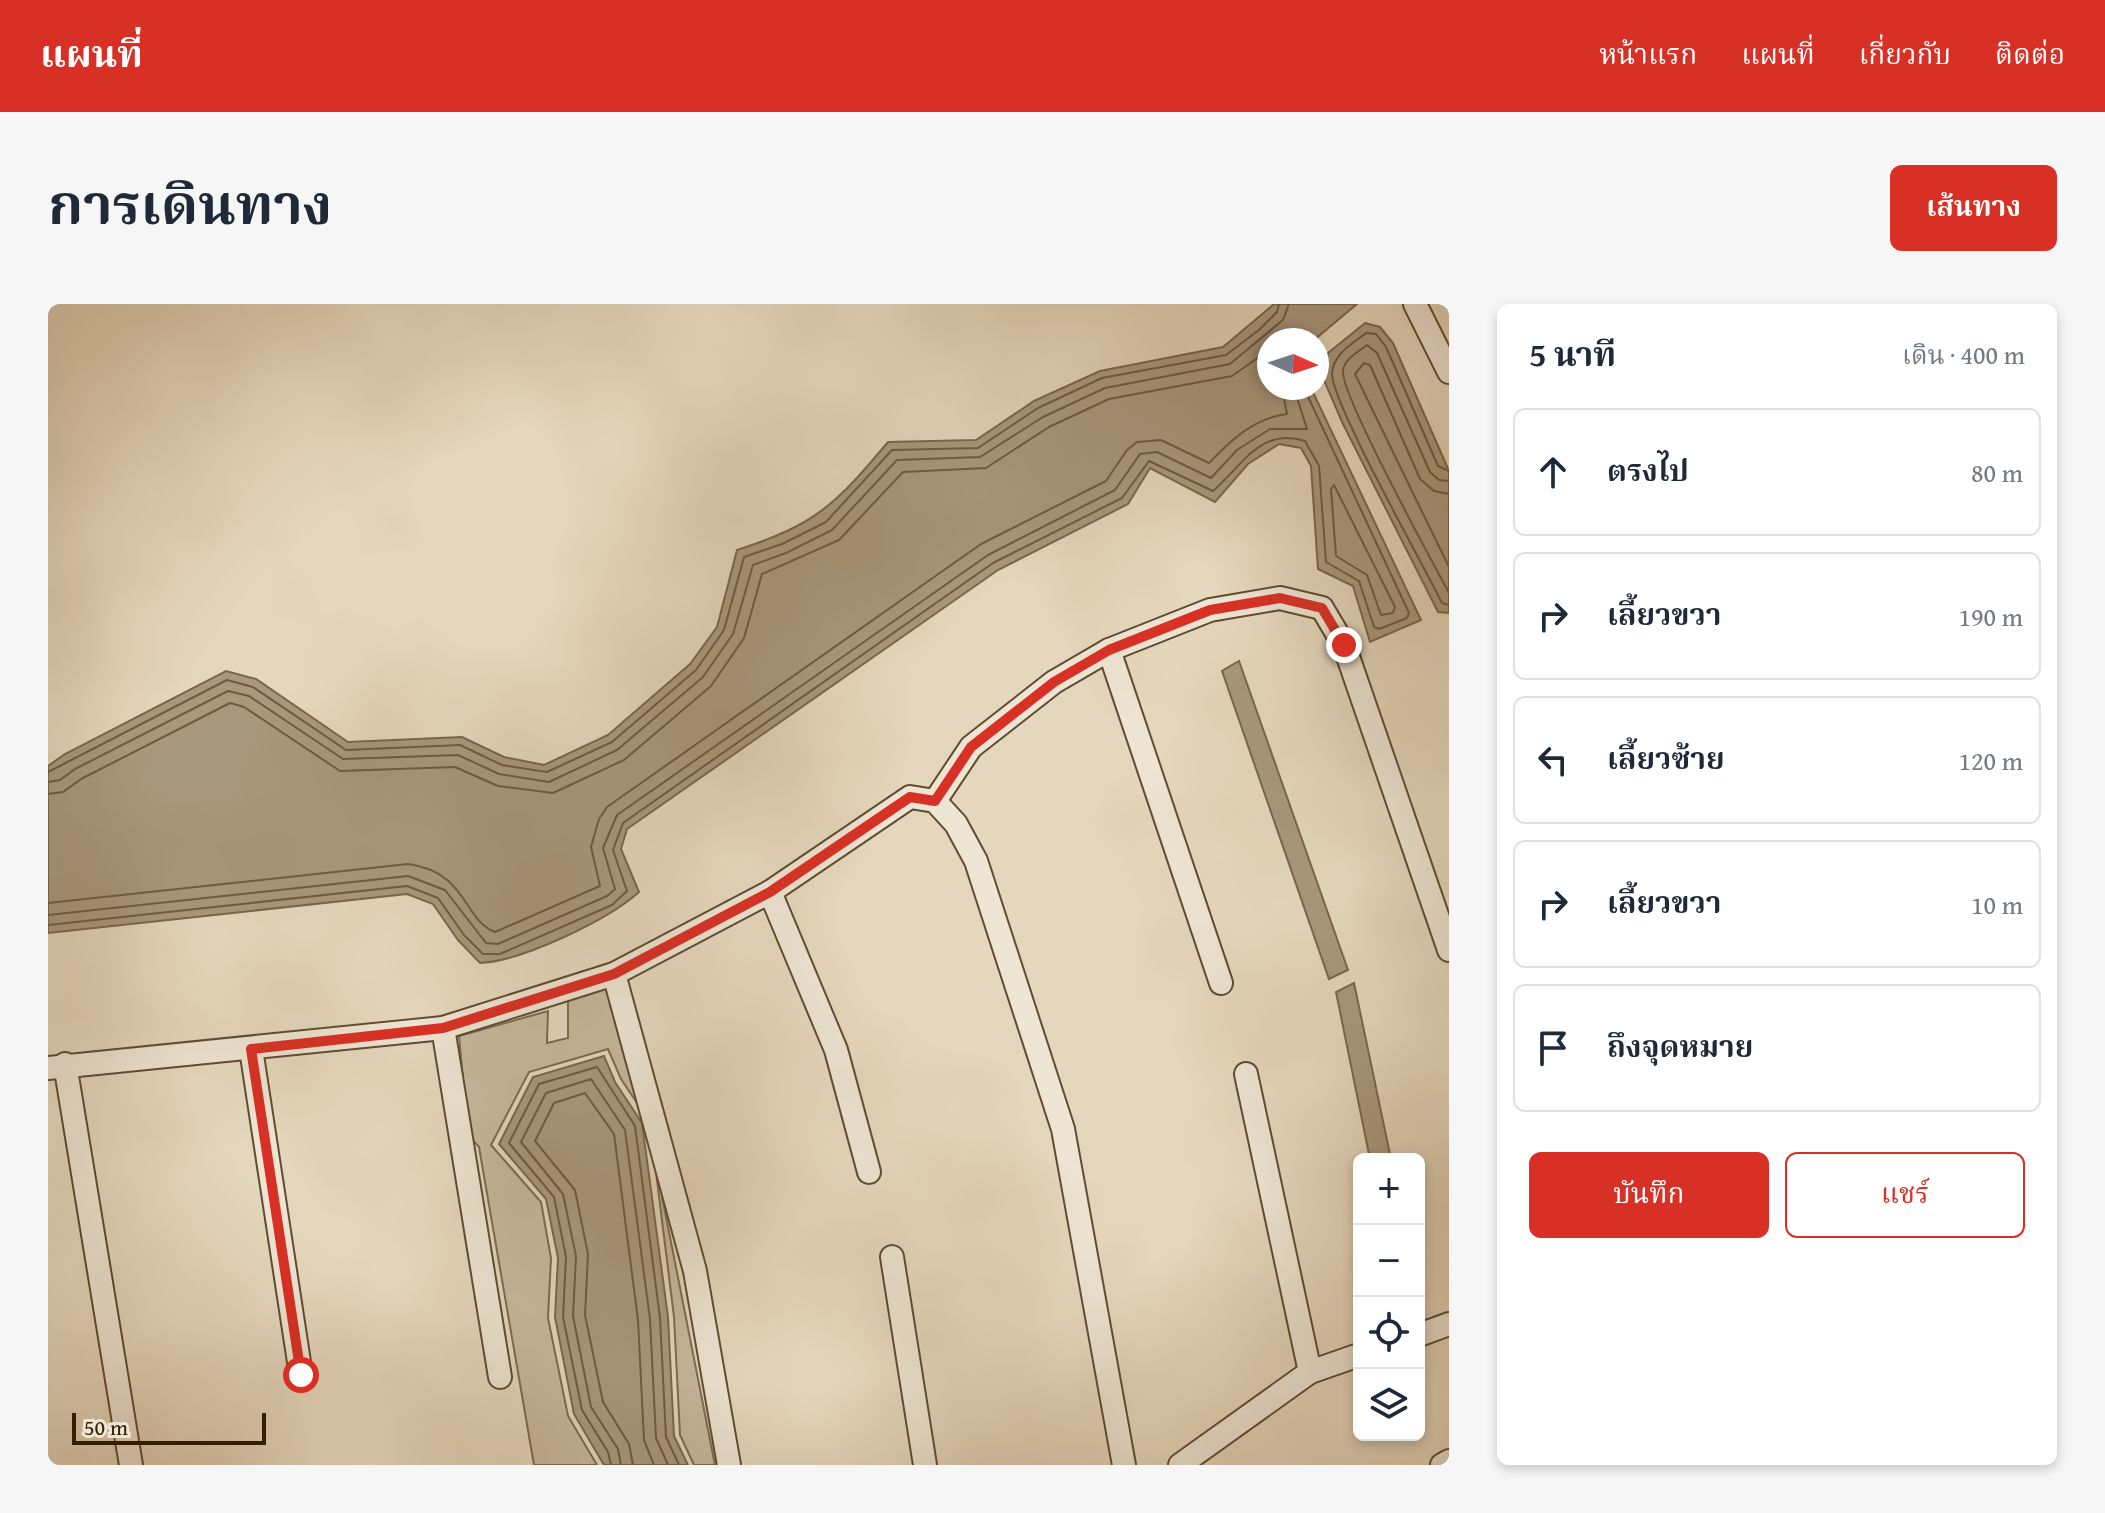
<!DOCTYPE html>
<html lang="th">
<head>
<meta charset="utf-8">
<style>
	body { margin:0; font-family:"Gentium Book Plus","Noto Serif Thai",serif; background:#f6f6f7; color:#1f2937 }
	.controls { position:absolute; right:24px; bottom:24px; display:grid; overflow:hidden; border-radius:12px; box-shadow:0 4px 12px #0003 }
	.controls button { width:72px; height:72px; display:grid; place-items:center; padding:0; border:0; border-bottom:2px solid #e0e1e3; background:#fff; color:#1f2937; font:40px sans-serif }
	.compass { position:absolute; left:1209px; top:24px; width:72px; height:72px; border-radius:50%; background:#fff; box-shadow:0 4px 12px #0003; rotate:93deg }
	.scale { position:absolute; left:24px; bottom:20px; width:194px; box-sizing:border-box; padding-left:8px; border:4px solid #331e01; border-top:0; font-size:22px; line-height:28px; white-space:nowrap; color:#331e01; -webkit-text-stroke:6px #eee5d4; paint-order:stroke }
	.stop { position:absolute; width:24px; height:24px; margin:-18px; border:6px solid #d93025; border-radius:50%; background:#fff }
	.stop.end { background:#d93025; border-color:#fff; box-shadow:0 2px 8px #0008 }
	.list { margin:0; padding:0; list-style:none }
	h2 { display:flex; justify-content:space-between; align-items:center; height:104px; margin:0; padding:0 32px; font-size:34px }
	h2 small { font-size:26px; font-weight:400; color:#747a83 }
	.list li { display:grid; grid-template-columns:52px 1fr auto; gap:24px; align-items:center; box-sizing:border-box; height:128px; margin:0 16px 16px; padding:0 16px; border:2px solid #e0e1e3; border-radius:12px }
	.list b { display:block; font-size:30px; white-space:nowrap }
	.list em { font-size:26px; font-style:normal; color:#747a83 }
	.actions { display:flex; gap:16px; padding:24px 32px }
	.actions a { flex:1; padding:18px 0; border:2px solid #d93025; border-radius:12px; text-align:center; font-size:28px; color:#d93025 }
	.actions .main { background:#d93025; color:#fff }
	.icon { flex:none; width:44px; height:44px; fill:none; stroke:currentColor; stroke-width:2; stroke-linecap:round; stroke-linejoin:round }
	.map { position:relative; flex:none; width:1401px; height:1161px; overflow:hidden; border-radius:12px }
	header { display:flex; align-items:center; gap:48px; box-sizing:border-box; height:112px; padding:0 40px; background:#d93025; color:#fff }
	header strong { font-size:38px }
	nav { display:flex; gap:44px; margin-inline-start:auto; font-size:28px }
	.intro { display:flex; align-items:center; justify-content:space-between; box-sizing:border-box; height:192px; padding:0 48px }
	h1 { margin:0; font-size:56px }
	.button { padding:20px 36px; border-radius:12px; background:#d93025; color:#fff; font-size:28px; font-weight:700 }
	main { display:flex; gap:48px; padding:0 48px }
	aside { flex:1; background:#fff; border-radius:12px; box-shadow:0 4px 12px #0003 }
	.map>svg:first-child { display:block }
	.green { fill:#c7b89d; stroke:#7d6b4f; stroke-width:2 }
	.water { fill:#a8987d; stroke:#79674b; stroke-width:2 }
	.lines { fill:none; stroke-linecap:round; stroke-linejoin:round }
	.shore { stroke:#6e5b3f; stroke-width:2 }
	.street-casing { stroke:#604c30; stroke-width:26 }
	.street { stroke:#eee5d4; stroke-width:22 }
	.route { stroke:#d93025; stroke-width:10 }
</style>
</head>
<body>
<header>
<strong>แผนที่</strong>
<nav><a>หน้าแรก</a><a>แผนที่</a><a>เกี่ยวกับ</a><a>ติดต่อ</a></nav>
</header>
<div class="intro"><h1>การเดินทาง</h1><a class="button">เส้นทาง</a></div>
<main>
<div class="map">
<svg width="1401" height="1161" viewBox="0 0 1401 1161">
	<rect width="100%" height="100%" fill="#e5d7bd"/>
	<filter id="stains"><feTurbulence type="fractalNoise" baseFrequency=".0025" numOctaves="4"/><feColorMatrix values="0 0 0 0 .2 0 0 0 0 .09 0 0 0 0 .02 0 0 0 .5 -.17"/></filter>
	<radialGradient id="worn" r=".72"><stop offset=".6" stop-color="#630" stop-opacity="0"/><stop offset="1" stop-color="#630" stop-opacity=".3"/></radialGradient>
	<!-- green -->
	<g class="green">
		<polygon points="566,678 601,817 573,775 560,745 481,768 443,841 493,898 503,954 500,1014 520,1112 549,1161 486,1161 431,843 420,831 411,732 500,707 499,739 520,734 520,692"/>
		<polygon points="606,852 667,1161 646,1161 632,1131 626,1013"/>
	</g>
	<!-- water -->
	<g class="water">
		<path d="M1226 0H1309L1266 36H1221V84H1263L1373 316 1322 338 1305 282 1270 265 1263 162 1253 144 1231 140 1200 160 1167 198 1102 164 1080 200 950 266 579 525 573 545 591 588C560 616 474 657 432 659L410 636 385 600 359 590 0 629V462L17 450 178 367 208 375 300 438 414 433 456 453 496 461 560 431 642 360 669 323 689 246C769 220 787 201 840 138L928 136 986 97 1052 67 1175 43Z"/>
		<polygon points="1317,19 1332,23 1345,39 1401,167 1401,309 1390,308 1295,120 1275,74 1280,49"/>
		<polygon points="1191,357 1300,666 1281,675 1174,367"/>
		<polygon points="1306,679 1343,855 1322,855 1288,688"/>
		<polygon points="556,752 567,778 594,819 620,1013 626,1132 640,1161 556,1161 526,1110 507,1013 510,954 498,895 451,840 485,773"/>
	</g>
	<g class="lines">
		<!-- shore -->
		<g class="shore">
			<path d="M1401 167 1390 162 1338 43 1328 30 1318 29C1303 41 1285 50 1284 70 1284 99 1376 262 1394 299L1401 301"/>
			<path d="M1401 177 1391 176 1382 168 1329 49 1319 41C1310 48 1296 55 1295 67 1292 90 1384 257 1401 289"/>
			<polygon points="1286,181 1347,303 1345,309 1333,311 1319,271 1288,252 1283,185"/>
			<polyline points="1401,190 1386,187 1372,175 1322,61 1316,59 1307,70 1401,263"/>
			<polyline points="0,468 179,376 205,383 298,446 412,441 454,461 499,468 564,438 648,366 676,326 696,253 734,240 778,218 844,146 930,144 990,104 1054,74 1178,51 1211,26 1229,8 1231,0"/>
			<polyline points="0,478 12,476 27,465 180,387 201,392 295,455 410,451 451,470 501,478 569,446 655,373 685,330 705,261 738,249 784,226 849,156 932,153 995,113 1057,84 1182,60 1235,16 1241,0"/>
			<polyline points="0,490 15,488 33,475 182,399 196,403 292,467 407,463 450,482 505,489 576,456 663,382 696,334 714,270 791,236 855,168 938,164 1001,123 1061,95 1184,72 1221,46"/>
			<path d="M0 599 360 560C420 568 415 616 447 628L552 582 543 543 551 515 559 503 933 240 1058 177 1079 146 1089 138 1113 136 1161 159C1183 136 1206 114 1239 110L1234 84"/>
			<polyline points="0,611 360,572 397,586 438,639 450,640 559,592 567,585 555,544 569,511 940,251 1067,186 1092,150 1109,148 1163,174 1189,146 1222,125 1259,125 1246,84"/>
			<path d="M0 621 359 582 390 594 416 631 435 650H452L564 601 579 587 565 546 575 519 945 259 1074 194 1101 157 1165 187C1195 161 1212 123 1257 137L1271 162 1278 258 1311 277 1326 323 1331 325 1359 314 1361 309 1256 84"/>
			<polyline points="563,1161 560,1148 534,1106 515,1013 518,953 506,893 461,839 491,780 549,763 587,822 612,1014 618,1133 631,1161"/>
			<polyline points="573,1161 570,1145 543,1103 525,1012 528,952 515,890 473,838 498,789 543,775 577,826 602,1015 608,1134 620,1161"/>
			<polyline points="585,1161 581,1140 555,1098 537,1011 540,950 527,886 487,837 506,799 537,789 566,830 590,1016 596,1136 606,1161"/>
		</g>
		<!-- street casing -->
		<g class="street-casing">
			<g id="street">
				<polyline points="1367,0 1401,68"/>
				<polyline points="1061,346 1173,679"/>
				<polyline points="887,497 923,443 1006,378 1061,346 1162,306 1232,294 1274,304 1296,341 1401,646"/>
				<polyline points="722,588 788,746 821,868"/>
				<polyline points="566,670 647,967 681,1161"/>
				<polyline points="395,724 452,1073"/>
				<polyline points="203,745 253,1071"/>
				<polyline points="17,760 83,1161"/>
				<polyline points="0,764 395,724 566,670 722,588 862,493 887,497 908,520 928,557 1015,825 1076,1161"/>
				<polyline points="1198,770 1262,1068"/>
				<polyline points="844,953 877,1161"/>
				<polyline points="1371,1031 1401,1020"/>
				<polyline points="1132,1161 1262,1068 1311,1051"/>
				<polyline points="1394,1161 1401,1157"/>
			</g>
		</g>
		<!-- street -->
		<use href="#street" class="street"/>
	</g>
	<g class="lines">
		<!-- route -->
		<polyline class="route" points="253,1071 203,745 395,724 566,670 722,588 862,493 887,497 923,443 1006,378 1061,346 1162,306 1232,294 1274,304 1296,341"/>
	</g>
	<rect width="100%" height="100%" filter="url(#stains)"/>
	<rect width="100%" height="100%" fill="url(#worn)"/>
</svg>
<div class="controls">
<button>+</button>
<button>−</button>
<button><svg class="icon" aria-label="locate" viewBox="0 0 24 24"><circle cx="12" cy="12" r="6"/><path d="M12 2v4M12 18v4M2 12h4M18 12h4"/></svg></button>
<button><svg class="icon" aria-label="layers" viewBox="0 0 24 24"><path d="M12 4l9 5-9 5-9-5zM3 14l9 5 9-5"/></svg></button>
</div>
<svg class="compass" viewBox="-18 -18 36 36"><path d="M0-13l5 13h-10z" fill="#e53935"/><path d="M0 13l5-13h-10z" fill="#747a83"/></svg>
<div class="scale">50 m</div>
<div class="stop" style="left:253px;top:1071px"></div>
<div class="stop end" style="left:1296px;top:341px"></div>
</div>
<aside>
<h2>5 นาที<small>เดิน · 400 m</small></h2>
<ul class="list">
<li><svg class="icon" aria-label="ahead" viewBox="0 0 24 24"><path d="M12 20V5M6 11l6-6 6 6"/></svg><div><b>ตรงไป</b></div><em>80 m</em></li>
<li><svg class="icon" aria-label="right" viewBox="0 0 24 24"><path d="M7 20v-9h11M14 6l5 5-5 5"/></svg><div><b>เลี้ยวขวา</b></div><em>190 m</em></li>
<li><svg class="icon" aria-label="left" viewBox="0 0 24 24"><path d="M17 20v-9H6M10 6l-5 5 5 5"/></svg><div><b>เลี้ยวซ้าย</b></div><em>120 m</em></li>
<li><svg class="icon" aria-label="right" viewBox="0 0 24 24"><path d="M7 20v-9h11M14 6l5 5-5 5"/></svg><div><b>เลี้ยวขวา</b></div><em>10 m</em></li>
<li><svg class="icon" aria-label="arrive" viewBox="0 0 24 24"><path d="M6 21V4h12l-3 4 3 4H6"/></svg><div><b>ถึงจุดหมาย</b></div></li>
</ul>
<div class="actions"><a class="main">บันทึก</a><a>แชร์</a></div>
</aside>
</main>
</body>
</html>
